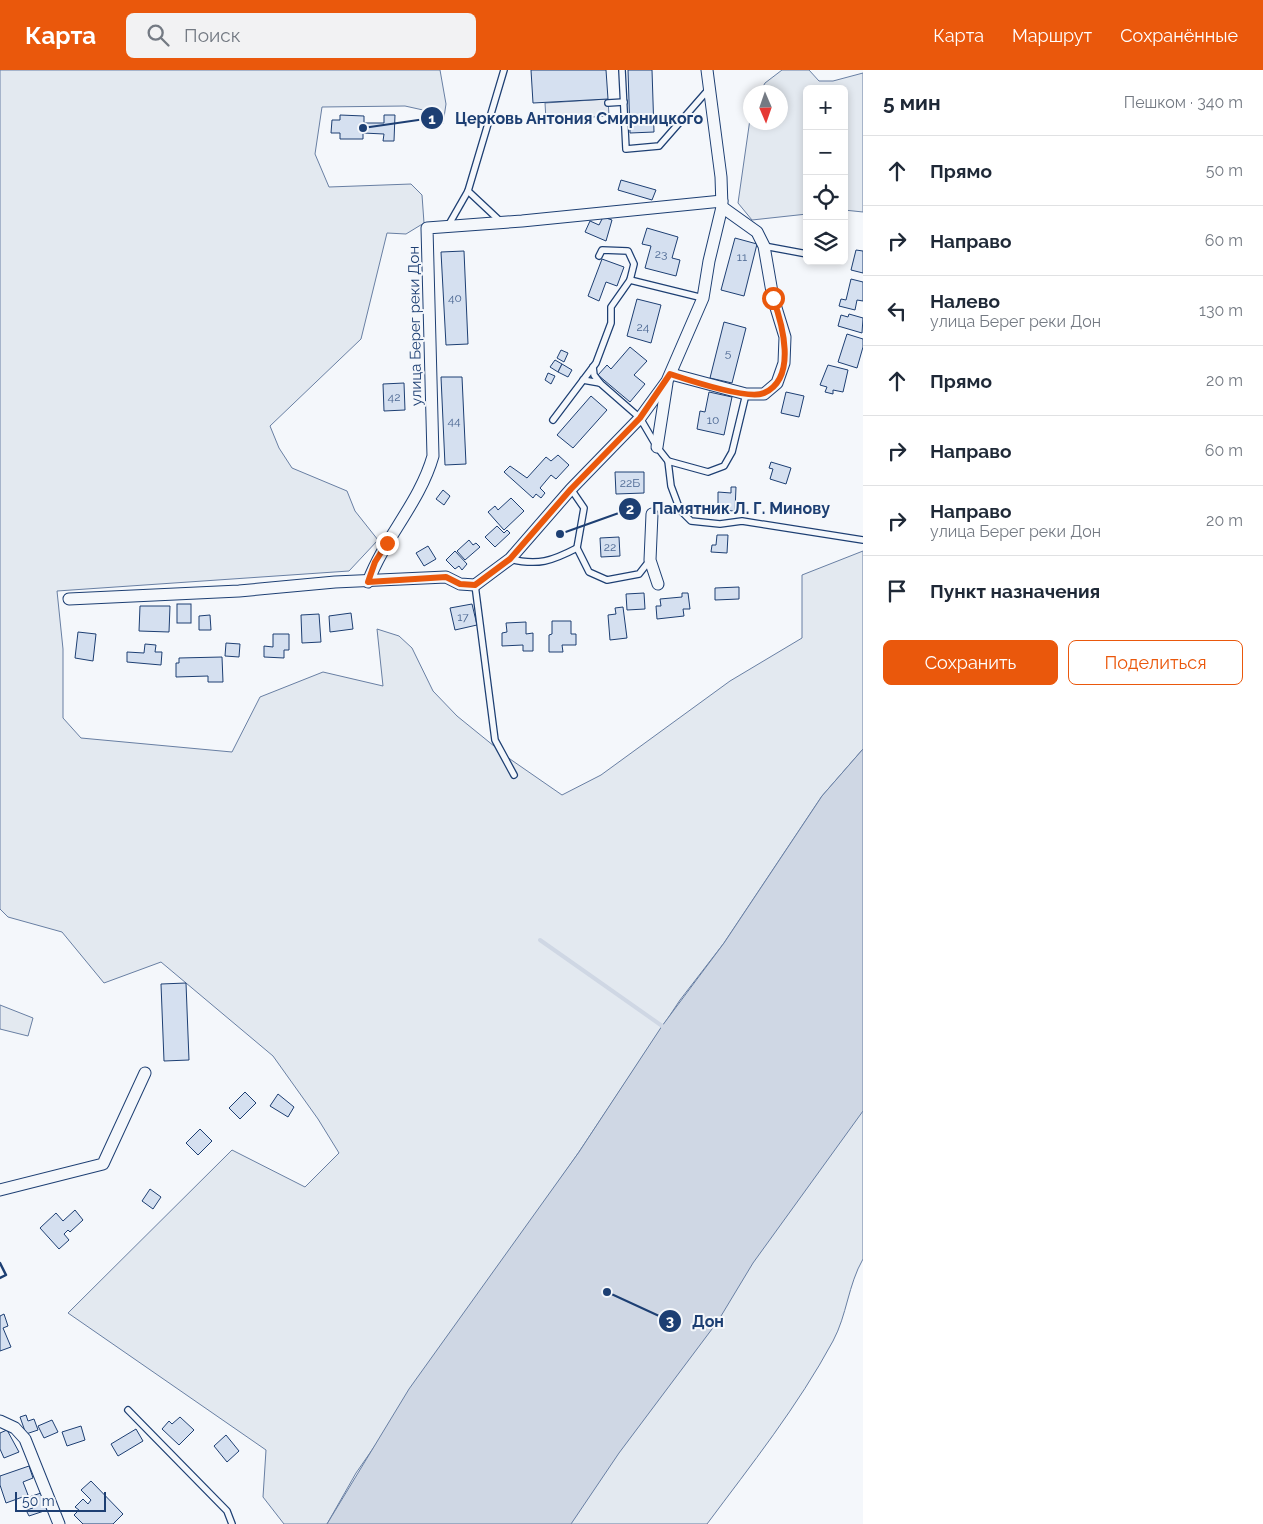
<!DOCTYPE html>
<html lang="ru">
<head>
<meta charset="utf-8">
<style>
	body { margin:0; font-family:Raleway,sans-serif; background:#f2f2f3; color:#1f2937 }
	.controls { position:absolute; right:15px; top:15px; display:grid; overflow:hidden; border-radius:8px; box-shadow:0 2px 8px #0003 }
	.controls button { width:45px; height:45px; display:grid; place-items:center; padding:0; border:0; border-bottom:1px solid #e0e1e3; background:#fff; color:#1f2937; font:25px sans-serif }
	.compass { position:absolute; left:743px; top:15px; width:45px; height:45px; border-radius:50%; background:#fff; box-shadow:0 2px 8px #0003; rotate:178deg }
	.scale { position:absolute; left:15px; bottom:12px; width:91px; box-sizing:border-box; padding-left:5px; border:2px solid #1d3f73; border-top:0; font-size:14px; line-height:18px; white-space:nowrap; color:#1d3f73; -webkit-text-stroke:4px #f4f7fb; paint-order:stroke }
	.stop { position:absolute; width:15px; height:15px; margin:-11px; border:4px solid #ea580c; border-radius:50%; background:#fff }
	.stop.end { background:#ea580c; border-color:#fff; box-shadow:0 1px 5px #0008 }
	.list { margin:0; padding:0; list-style:none }
	h2 { display:flex; justify-content:space-between; align-items:center; height:65px; margin:0; padding:0 20px; font-size:21px }
	h2 small { font-size:16px; font-weight:400; color:#747a83 }
	.list li { display:grid; grid-template-columns:32px 1fr auto; gap:15px; align-items:center; box-sizing:border-box; height:70px; padding:0 20px; border-top:1px solid #e0e1e3 }
	.list b { display:block; font-size:19px; white-space:nowrap }
	.list p { margin:0; font-size:16px; white-space:nowrap; color:#747a83 }
	.list em { font-size:16px; font-style:normal; color:#747a83 }
	.actions { display:flex; gap:10px; padding:15px 20px }
	.actions a { flex:1; padding:11px 0; border:1px solid #ea580c; border-radius:8px; text-align:center; font-size:18px; color:#ea580c }
	.actions .main { background:#ea580c; color:#fff }
	.icon { flex:none; width:28px; height:28px; fill:none; stroke:currentColor; stroke-width:2; stroke-linecap:round; stroke-linejoin:round }
	.map { position:relative; flex:none; width:863px; height:1454px; overflow:hidden }
	header { display:flex; align-items:center; gap:30px; box-sizing:border-box; height:70px; padding:0 25px; background:#ea580c; color:#fff }
	header strong { font-size:24px }
	nav { display:flex; gap:28px; margin-inline-start:auto; font-size:18px }
	.search { width:350px; height:45px; background:#f2f2f3; display:flex; align-items:center; gap:12px; box-sizing:border-box; padding:0 18px; border-radius:8px; color:#747a83; font-size:19px }
	main { display:flex }
	aside { flex:1; background:#fff }
	.map>svg:first-child { display:block }
	.green { fill:#e3e9f0; stroke:#687fa3 }
	.parking { fill:#e3e8f0; stroke:#687fa3 }
	.water { fill:#cfd7e4; stroke:#687fa3 }
	.lines { fill:none; stroke-linecap:round; stroke-linejoin:round }
	.stream { stroke:#cfd7e4; stroke-width:4 }
	.building { fill:#d5e0f0; stroke:#1d3f73 }
	.service-casing { stroke:#1d3f73; stroke-width:8 }
	.minor-casing { stroke:#1d3f73; stroke-width:13 }
	.service { stroke:#f4f7fb; stroke-width:5.5 }
	.minor { stroke:#f4f7fb; stroke-width:11 }
	.wall { stroke:#1d3f73; stroke-width:2.5 }
	.route { stroke:#ea580c; stroke-width:6 }
	.labels { text-anchor:middle; stroke-width:4; stroke-linejoin:round; paint-order:stroke }
	.number-label { font-size:12px; fill:#4b6792 }
	.street-label { font-size:15px; fill:#1d3f73; stroke:#f4f7fb }
	.leader { fill:none; stroke:#1d3f73; stroke-width:2 }
	.callout-dot { fill:#1d3f73; stroke:#f4f7fb; stroke-width:2 }
	.mark-label { font-size:15px; text-anchor:middle; font-weight:bold; fill:#fff }
	.callout-label { font-size:16px; text-anchor:middle; font-weight:bold; fill:#1d3f73; stroke:#f4f7fb; stroke-width:4; stroke-linejoin:round; paint-order:stroke }
</style>
</head>
<body>
<header>
<strong>Карта</strong>
<div class="search"><svg class="icon" aria-label="search" viewBox="0 0 24 24"><circle cx="10" cy="10" r="6"/><path d="M15 15l6 6"/></svg>Поиск</div>
<nav><a>Карта</a><a>Маршрут</a><a>Сохранённые</a></nav>
</header>
<main>
<div class="map">
<svg width="863" height="1454" viewBox="0 0 863 1454">
	<rect width="100%" height="100%" fill="#f4f7fb"/>
	<!-- green -->
	<g class="green">
		<polygon points="0,0 440,0 446,34 443,54 423,57 423,40 405,36 322,37 315,84 329,117 411,114 422,125 424,153 406,164 387,163 361,269 270,356 279,378 292,398 347,421 355,441 378,470 349,501 57,521 63,579 63,648 81,668 232,682 260,627 323,602 383,616 377,559 399,566 412,578 433,621 457,646 510,689 562,725 601,705 730,611 802,568 802,505 863,481 863,679 822,726 724,873 680,930 579,1082 356,1403 327,1454 284,1454 263,1427 266,1380 68,1243 232,1080 305,1117 339,1083 318,1049 273,986 161,892 104,913 62,862 8,847 0,839"/>
		<polygon points="782,0 809,0 819,11 833,11 863,3 863,142 844,140 844,19 807,19 807,144 752,150 738,133 750,49 750,52 780,52 780,22 760,22 765,13"/>
		<polygon points="0,935 33,948 28,966 0,959"/>
		<path d="M863 1026V1189C848 1215 847 1245 833 1271 798 1336 751 1395 707 1454H565Z"/>
	</g>
	<!-- parking -->
	<polygon class="parking" points="608,29 609,46 546,50 545,33"/>
	<!-- water -->
	<polygon class="water" points="863,679 863,1041 753,1193 718,1251 619,1383 571,1454 327,1454 409,1319 579,1082 662,956 724,873 822,726"/>
	<g class="lines">
		<!-- stream -->
		<polyline class="stream" points="540,870 665,958"/>
	</g>
	<!-- building -->
	<g class="building">
		<polygon points="531,0 606,0 608,29 533,33"/>
		<polygon points="628,0 652,0 654,62 630,63"/>
		<polygon points="340,45 364,46 364,53 384,53 384,45 395,45 394,71 383,71 384,64 363,63 363,69 340,69 340,63 331,63 332,50 340,50"/>
		<polygon points="621,110 656,120 652,130 618,120"/>
		<polygon points="603,147 612,150 606,171 585,162 590,151 599,155"/>
		<polygon points="647,158 678,167 672,188 680,190 676,206 645,198 651,176 642,174"/>
		<polygon points="735,168 757,174 744,226 721,220"/>
		<polygon points="856,180 863,181 863,203 851,200"/>
		<polygon points="464,181 468,274 446,275 441,182"/>
		<polygon points="602,189 624,197 617,216 606,212 599,231 588,226"/>
		<polygon points="851,209 863,212 863,231 857,230 855,240 839,236 841,229 846,230"/>
		<polygon points="637,229 661,235 651,273 627,266"/>
		<polygon points="849,244 863,248 862,263 838,256 841,245 848,247"/>
		<polygon points="724,252 746,258 732,313 710,308"/>
		<polygon points="847,264 863,269 863,277 857,298 838,292"/>
		<polygon points="630,277 647,291 634,305 645,314 630,332 598,305 607,295 611,299"/>
		<polygon points="561,280 568,283 564,292 557,288"/>
		<polygon points="555,290 562,294 558,302 550,297"/>
		<polygon points="562,294 572,300 568,307 558,302"/>
		<polygon points="828,295 848,300 843,322 833,320 833,324 825,322 827,317 820,315"/>
		<polygon points="548,303 555,306 551,314 545,310"/>
		<polygon points="441,307 462,307 466,394 445,395"/>
		<polygon points="404,313 405,340 384,341 383,314"/>
		<polygon points="709,322 732,327 724,365 697,359 700,341 705,342"/>
		<polygon points="786,322 804,326 799,347 781,343"/>
		<polygon points="591,326 607,340 573,378 557,365"/>
		<polygon points="558,385 569,395 556,409 551,405 540,418 545,423 541,428 536,424 533,428 504,402 510,396 527,408 546,387 551,391"/>
		<polygon points="771,392 791,398 786,414 770,409 773,399 769,398"/>
		<polygon points="615,402 644,402 644,423 616,424"/>
		<polygon points="731,417 736,417 735,441 718,440 718,422 731,423"/>
		<polygon points="443,420 450,426 444,435 436,429"/>
		<polygon points="511,428 524,441 504,460 488,442 495,436 498,440"/>
		<polygon points="497,456 504,463 507,460 510,463 495,477 485,467"/>
		<polygon points="717,465 728,465 727,483 711,482 712,475 716,475"/>
		<polygon points="619,467 620,486 601,487 600,468"/>
		<polygon points="469,470 473,475 476,473 480,477 465,490 457,481"/>
		<polygon points="428,476 436,489 424,496 416,483"/>
		<polygon points="455,481 467,494 462,500 459,496 455,499 446,490"/>
		<polygon points="739,517 739,529 715,530 715,518"/>
		<polygon points="644,523 645,539 627,540 626,524"/>
		<polygon points="682,523 688,523 690,539 683,539 684,546 657,549 656,536 661,536 660,529 682,527"/>
		<rect x="177" y="534" width="14" height="19"/>
		<polygon points="472,534 477,555 455,560 450,538"/>
		<polygon points="140,536 170,536 169,562 139,561"/>
		<polygon points="623,537 627,568 610,570 608,545 616,544 615,538"/>
		<polygon points="351,543 353,559 330,562 329,546"/>
		<polygon points="319,544 321,572 302,573 301,545"/>
		<polygon points="210,545 211,560 199,560 199,546"/>
		<polygon points="552,551 571,551 571,564 576,564 576,575 562,575 563,582 549,582 549,565 552,564"/>
		<polygon points="526,552 526,564 533,563 533,581 523,581 523,575 502,576 502,563 507,562 506,553"/>
		<polygon points="78,562 96,564 93,591 75,588"/>
		<polygon points="273,564 289,564 289,580 284,580 284,588 264,587 264,576 273,577"/>
		<polygon points="226,573 240,574 239,587 225,586"/>
		<polygon points="145,574 156,575 155,582 162,582 161,595 127,592 127,582 144,583"/>
		<polygon points="222,587 223,612 208,612 208,606 176,607 176,593 179,593 179,588"/>
		<polygon points="186,913 189,990 164,991 161,914"/>
		<polygon points="245,1022 256,1033 240,1049 229,1038"/>
		<polygon points="278,1024 294,1037 288,1047 270,1036"/>
		<polygon points="200,1059 212,1071 198,1085 186,1073"/>
		<polygon points="150,1119 161,1127 153,1139 142,1131"/>
		<polygon points="75,1140 83,1150 70,1162 68,1160 64,1164 69,1170 59,1179 40,1158 56,1143 63,1151"/>
		<polygon points="4,1244 8,1256 3,1258 11,1277 0,1281 0,1246"/>
		<polygon points="26,1345 28,1351 34,1349 38,1360 26,1364 20,1347"/>
		<polygon points="180,1347 194,1360 179,1375 162,1359 169,1351 172,1354"/>
		<polygon points="52,1350 58,1362 44,1368 38,1356"/>
		<polygon points="81,1356 85,1370 67,1376 62,1362"/>
		<polygon points="136,1359 143,1371 118,1386 111,1374"/>
		<polygon points="7,1360 19,1382 4,1388 0,1379 0,1363"/>
		<polygon points="226,1365 239,1381 227,1392 214,1376"/>
		<polygon points="29,1396 33,1408 23,1412 28,1425 6,1433 0,1415 0,1406"/>
		<polygon points="91,1411 123,1444 113,1454 83,1454 74,1445 79,1440 75,1437 83,1429 88,1434 91,1430 81,1420"/>
		<polygon points="41,1423 47,1440 29,1446 26,1440 33,1438 29,1427"/>
	</g>
	<g class="lines">
		<!-- service casing -->
		<g class="service-casing">
			<g id="service">
				<polyline points="622,0 626,79 659,76 708,20"/>
				<polyline points="608,33 624,32"/>
				<polyline points="500,151 468,121 504,0"/>
				<polyline points="448,156 468,121"/>
				<polyline points="764,176 807,184"/>
				<polyline points="630,210 703,228"/>
				<polyline points="593,297 594,305 600,313"/>
				<polyline points="583,310 600,313 640,348 657,377 668,391 708,402 724,396 732,382 746,324"/>
				<polyline points="553,350 596,293 611,253 611,237 630,210 634,194 628,181 602,180 599,186"/>
				<polyline points="668,391 671,416 680,440 691,451 720,454 742,451 863,470"/>
				<polyline points="571,419 584,438 577,478"/>
				<path d="M510 489C538 496 552 491 577 478L589 502 607 510 639 504 650 490"/>
				<polyline points="475,515 495,670 514,705"/>
				<polyline points="128,1340 227,1441 232,1454"/>
			</g>
		</g>
		<!-- minor casing -->
		<g class="minor-casing">
			<g id="minor">
				<polyline points="671,304 746,324 764,324 777,313 784,293 785,267 773,228 764,176 757,162 722,137"/>
				<polyline points="657,377 667,313"/>
				<polyline points="652,444 650,490 658,514"/>
				<path d="M368 512C385 467 420 432 433 386L427 158 522 151 722 131"/>
				<polyline points="69,529 239,521 335,512 446,507 460,514 475,515 510,489 571,419 640,348 667,311 703,228 709,191 722,137 721,107 707,0"/>
				<polyline points="0,1120 103,1094 145,1003"/>
				<polyline points="0,1351 15,1358 25,1369 59,1454"/>
			</g>
		</g>
		<!-- service -->
		<use href="#service" class="service"/>
		<!-- minor -->
		<use href="#minor" class="minor"/>
		<!-- wall -->
		<polyline class="wall" points="0,1193 6,1205 0,1208"/>
	</g>
	<g class="lines">
		<!-- route -->
		<path class="route" d="M387 473 375 492 368 512 446 507 460 514 475 515 510 489 571 419 640 348 670 304C688 310 749 330 764 323 798 308 782 253 773 228"/>
	</g>
	<g class="labels">
		<!-- number labels -->
		<g class="number-label">
			<text x="661" y="188">23</text>
			<text x="742" y="191">11</text>
			<text x="455" y="232">40</text>
			<text x="643" y="261">24</text>
			<text x="728" y="287">5</text>
			<text x="394" y="331">42</text>
			<text x="713" y="354">10</text>
			<text x="454" y="355">44</text>
			<text x="630" y="417">22Б</text>
			<text x="610" y="481">22</text>
			<text x="463" y="551">17</text>
		</g>
		<!-- street labels -->
		<g class="street-label">
			<text transform="translate(415 256) rotate(-91)" y="5">улица Берег реки Дон</text>
		</g>
	</g>
	<!-- callouts -->
	<path class="leader" d="M363 58L432 48M560 464L630 439M607 1222L670 1251"/>
	<g class="callout-dot">
		<circle cx="363" cy="58" r="5"/>
		<circle cx="560" cy="464" r="5"/>
		<circle cx="607" cy="1222" r="5"/>
		<circle cx="432" cy="48" r="12"/>
		<circle cx="630" cy="439" r="12"/>
		<circle cx="670" cy="1251" r="12"/>
	</g>
	<g class="mark-label">
		<text x="432" y="54">1</text>
		<text x="630" y="444">2</text>
		<text x="670" y="1256">3</text>
	</g>
	<g class="callout-label">
		<text x="579" y="54">Церковь Антония Смирницкого</text>
		<text x="741" y="444">Памятник Л. Г. Минову</text>
		<text x="708" y="1257">Дон</text>
	</g>
</svg>
<div class="controls">
<button>+</button>
<button>−</button>
<button><svg class="icon" aria-label="locate" viewBox="0 0 24 24"><circle cx="12" cy="12" r="6"/><path d="M12 2v4M12 18v4M2 12h4M18 12h4"/></svg></button>
<button><svg class="icon" aria-label="layers" viewBox="0 0 24 24"><path d="M12 4l9 5-9 5-9-5zM3 14l9 5 9-5"/></svg></button>
</div>
<svg class="compass" viewBox="-18 -18 36 36"><path d="M0-13l5 13h-10z" fill="#e53935"/><path d="M0 13l5-13h-10z" fill="#747a83"/></svg>
<div class="scale">50 m</div>
<div class="stop" style="left:773px;top:228px"></div>
<div class="stop end" style="left:387px;top:473px"></div>
</div>
<aside>
<h2>5 мин<small>Пешком · 340 m</small></h2>
<ul class="list">
<li><svg class="icon" aria-label="ahead" viewBox="0 0 24 24"><path d="M12 20V5M6 11l6-6 6 6"/></svg><div><b>Прямо</b></div><em>50 m</em></li>
<li><svg class="icon" aria-label="right" viewBox="0 0 24 24"><path d="M7 20v-9h11M14 6l5 5-5 5"/></svg><div><b>Направо</b></div><em>60 m</em></li>
<li><svg class="icon" aria-label="left" viewBox="0 0 24 24"><path d="M17 20v-9H6M10 6l-5 5 5 5"/></svg><div><b>Налево</b><p>улица Берег реки Дон</p></div><em>130 m</em></li>
<li><svg class="icon" aria-label="ahead" viewBox="0 0 24 24"><path d="M12 20V5M6 11l6-6 6 6"/></svg><div><b>Прямо</b></div><em>20 m</em></li>
<li><svg class="icon" aria-label="right" viewBox="0 0 24 24"><path d="M7 20v-9h11M14 6l5 5-5 5"/></svg><div><b>Направо</b></div><em>60 m</em></li>
<li><svg class="icon" aria-label="right" viewBox="0 0 24 24"><path d="M7 20v-9h11M14 6l5 5-5 5"/></svg><div><b>Направо</b><p>улица Берег реки Дон</p></div><em>20 m</em></li>
<li><svg class="icon" aria-label="arrive" viewBox="0 0 24 24"><path d="M6 21V4h12l-3 4 3 4H6"/></svg><div><b>Пункт назначения</b></div></li>
</ul>
<div class="actions"><a class="main">Сохранить</a><a>Поделиться</a></div>
</aside>
</main>
</body>
</html>
